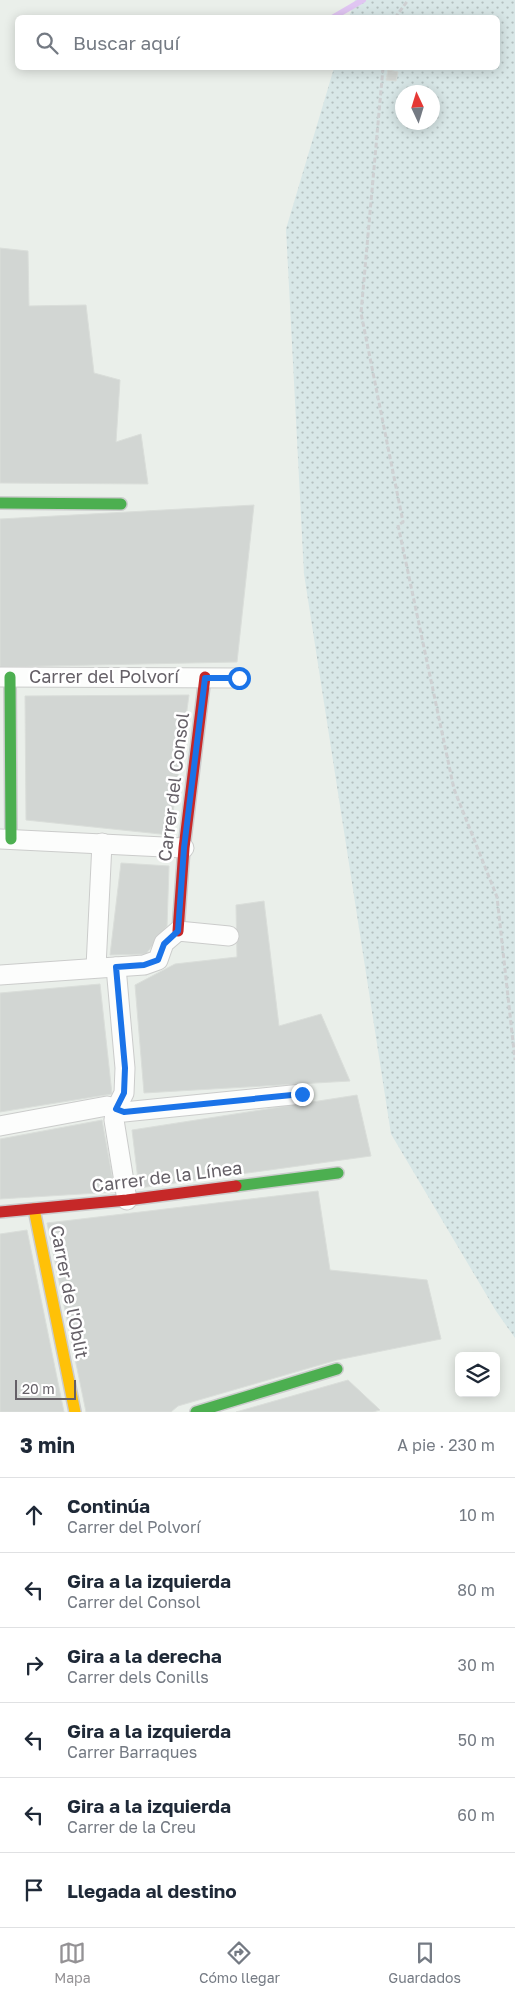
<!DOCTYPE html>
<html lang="es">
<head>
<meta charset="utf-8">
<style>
	body { margin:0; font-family:"Golos Text",sans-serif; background:#f2f2f3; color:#1f2937 }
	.controls { position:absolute; right:15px; bottom:15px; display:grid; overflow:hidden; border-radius:8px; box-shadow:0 2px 12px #0003 }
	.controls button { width:45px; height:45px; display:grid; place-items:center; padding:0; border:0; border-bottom:1px solid #e0e1e3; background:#fff; color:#1f2937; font:25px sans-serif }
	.compass { position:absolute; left:395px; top:85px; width:45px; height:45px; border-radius:50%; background:#fff; box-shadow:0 2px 12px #0003; rotate:356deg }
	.scale { position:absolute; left:15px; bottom:12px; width:61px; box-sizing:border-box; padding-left:5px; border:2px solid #656067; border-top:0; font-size:14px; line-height:18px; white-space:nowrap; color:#656067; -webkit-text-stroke:4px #fff; paint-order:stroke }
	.stop { position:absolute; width:15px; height:15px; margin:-11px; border:4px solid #1a73e8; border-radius:50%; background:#fff }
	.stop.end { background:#1a73e8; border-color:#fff; box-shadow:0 1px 5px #0008 }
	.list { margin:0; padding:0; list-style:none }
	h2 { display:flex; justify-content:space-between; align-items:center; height:65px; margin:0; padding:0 20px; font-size:21px }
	h2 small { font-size:16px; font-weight:400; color:#747a83 }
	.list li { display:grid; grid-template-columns:32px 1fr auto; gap:15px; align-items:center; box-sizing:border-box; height:75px; padding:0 20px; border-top:1px solid #e0e1e3 }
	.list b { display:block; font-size:19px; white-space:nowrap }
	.list p { margin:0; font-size:16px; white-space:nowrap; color:#747a83 }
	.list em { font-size:16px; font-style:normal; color:#747a83 }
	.icon { flex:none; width:28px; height:28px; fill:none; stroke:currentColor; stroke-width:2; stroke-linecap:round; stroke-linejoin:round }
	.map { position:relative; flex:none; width:515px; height:1412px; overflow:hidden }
	.search { position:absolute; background:#fff; box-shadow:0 2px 12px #0003; left:15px; right:15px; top:15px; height:55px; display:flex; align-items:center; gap:12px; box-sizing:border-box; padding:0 18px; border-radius:8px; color:#747a83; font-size:19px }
	.sheet { height:515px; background:#fff }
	nav { display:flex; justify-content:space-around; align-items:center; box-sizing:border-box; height:70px; border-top:1px solid #e0e1e3; background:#fff; font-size:14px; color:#747a83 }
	nav a { display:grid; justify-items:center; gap:2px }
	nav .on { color:#949295 }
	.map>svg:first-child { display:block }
	.grass { fill:url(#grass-dots); fill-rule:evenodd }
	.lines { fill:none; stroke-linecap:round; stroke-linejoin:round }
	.stream { stroke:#e0c5f2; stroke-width:6 }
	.building { fill:#d2d6d3; stroke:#dadeda }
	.street-casing { stroke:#cbcccb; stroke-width:21 }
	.fast-casing { stroke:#cccccd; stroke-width:14 }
	.slow-casing { stroke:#cccccd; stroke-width:14 }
	.jam-casing { stroke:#cccccd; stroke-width:14 }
	.path { stroke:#ced0d2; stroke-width:3; stroke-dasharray:5 2.5; stroke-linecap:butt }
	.street { stroke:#fcfdfc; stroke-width:19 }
	.fast { stroke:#4caf50; stroke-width:11 }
	.slow { stroke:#ffc107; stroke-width:11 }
	.jam { stroke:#c62828; stroke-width:11 }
	.route { stroke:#1a73e8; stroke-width:6 }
	.labels { text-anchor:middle; stroke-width:5; stroke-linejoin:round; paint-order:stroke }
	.street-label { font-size:18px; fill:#656067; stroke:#fff }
</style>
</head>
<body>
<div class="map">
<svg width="515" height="1412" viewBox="0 0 515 1412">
	<defs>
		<pattern id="grass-dots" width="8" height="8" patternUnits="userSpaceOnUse" patternTransform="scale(1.25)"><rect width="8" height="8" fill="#d8e7e7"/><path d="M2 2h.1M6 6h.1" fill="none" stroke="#b3bfbf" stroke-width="1.8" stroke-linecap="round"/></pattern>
	</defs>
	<rect width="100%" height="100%" fill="#eaefea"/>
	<!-- grass -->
	<path class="grass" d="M355 0H515V1338L496 1311 391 1134 304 574 286 229 334 68H498V18L349 17ZM402 92H432V122H402Z"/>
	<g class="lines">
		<!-- stream -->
		<polyline class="stream" points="332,18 363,0"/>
	</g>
	<!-- building -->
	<g class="building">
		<polygon points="388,70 398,72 396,81 386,80"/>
		<polygon points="0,248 28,251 29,306 86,305 94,373 120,380 116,442 141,434 148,484 0,483"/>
		<polygon points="254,505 237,662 0,667 0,519"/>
		<polygon points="189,695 170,835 26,820 25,696"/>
		<polygon points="121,863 169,866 167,926 146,954 110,955"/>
		<polygon points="264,901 279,1026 321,1014 350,1081 144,1093 135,985 175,964 237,957 236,905"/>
		<polygon points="100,984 112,1094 0,1112 0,993"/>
		<polygon points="357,1095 371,1156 139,1188 132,1130"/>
		<polygon points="102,1120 115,1192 0,1199 0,1139"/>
		<polygon points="318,1191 330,1270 427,1280 441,1339 337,1360 178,1406 171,1412 86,1412 47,1223"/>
		<polygon points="27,1230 64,1412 0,1412 0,1234"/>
		<polygon points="348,1380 380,1410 373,1412 236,1412"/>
	</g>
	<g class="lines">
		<!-- street casing -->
		<g class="street-casing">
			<g id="street">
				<polyline points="0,677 239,678"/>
				<polyline points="0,839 184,848"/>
				<polyline points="96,967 102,843"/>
				<polyline points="116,967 125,1068 124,1093 116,1109 114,1120 127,1200"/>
				<polyline points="0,975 144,965 158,960 164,943 178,931 229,936"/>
				<polyline points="0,1126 107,1106 124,1112 302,1094"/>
			</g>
		</g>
		<!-- fast casing -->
		<g class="fast-casing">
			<g id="fast">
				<polyline points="0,503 121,504"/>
				<polyline points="10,677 11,839"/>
				<polyline points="236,1186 338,1173"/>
				<polyline points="196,1412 337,1369"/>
			</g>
		</g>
		<!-- slow casing -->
		<g class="slow-casing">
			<polyline id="slow" points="34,1209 75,1412"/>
		</g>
		<!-- jam casing -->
		<g class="jam-casing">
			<g id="jam">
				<polyline points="178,931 184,848 205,677"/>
				<polyline points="0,1212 127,1200 236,1186"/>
			</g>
		</g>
		<!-- path -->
		<g class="path">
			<polyline points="395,18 408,0"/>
			<polyline points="383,68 361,313 403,522 398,525 454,789 497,897 515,1060"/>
		</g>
		<!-- street -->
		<use href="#street" class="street"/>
		<!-- fast -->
		<use href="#fast" class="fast"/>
		<!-- slow -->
		<use href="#slow" class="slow"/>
		<!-- jam -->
		<use href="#jam" class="jam"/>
	</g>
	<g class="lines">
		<!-- route -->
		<polyline class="route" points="239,678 205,678 184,848 178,931 164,944 158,960 144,965 116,967 125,1068 124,1093 116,1109 124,1112 302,1094"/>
	</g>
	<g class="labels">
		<!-- street labels -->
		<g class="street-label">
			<text x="104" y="683">Carrer del Polvorí</text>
			<text transform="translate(174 787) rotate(-83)" y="6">Carrer del Consol</text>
			<text transform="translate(167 1177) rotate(-7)" y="6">Carrer de la Línea</text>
			<text transform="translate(69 1292) rotate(79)" y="6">Carrer de l'Oblit</text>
		</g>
	</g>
</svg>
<div class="controls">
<button><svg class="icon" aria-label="layers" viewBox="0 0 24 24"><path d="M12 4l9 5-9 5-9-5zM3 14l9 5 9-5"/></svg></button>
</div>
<svg class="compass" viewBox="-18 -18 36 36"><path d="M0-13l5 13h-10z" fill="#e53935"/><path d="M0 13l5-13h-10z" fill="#747a83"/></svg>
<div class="scale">20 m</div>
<div class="stop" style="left:239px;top:678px"></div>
<div class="stop end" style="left:302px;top:1094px"></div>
<div class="search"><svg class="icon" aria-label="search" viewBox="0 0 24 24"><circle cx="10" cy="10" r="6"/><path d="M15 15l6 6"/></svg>Buscar aquí</div>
</div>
<section class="sheet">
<h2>3 min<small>A pie · 230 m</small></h2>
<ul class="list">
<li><svg class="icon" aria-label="ahead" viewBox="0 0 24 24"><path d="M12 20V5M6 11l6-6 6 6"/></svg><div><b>Continúa</b><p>Carrer del Polvorí</p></div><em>10 m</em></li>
<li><svg class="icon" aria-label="left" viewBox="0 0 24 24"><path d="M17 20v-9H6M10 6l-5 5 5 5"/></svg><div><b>Gira a la izquierda</b><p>Carrer del Consol</p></div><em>80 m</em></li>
<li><svg class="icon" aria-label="right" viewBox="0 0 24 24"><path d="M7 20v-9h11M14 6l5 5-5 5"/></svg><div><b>Gira a la derecha</b><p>Carrer dels Conills</p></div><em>30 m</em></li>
<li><svg class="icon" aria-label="left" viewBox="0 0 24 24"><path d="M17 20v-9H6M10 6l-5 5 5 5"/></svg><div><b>Gira a la izquierda</b><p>Carrer Barraques</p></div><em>50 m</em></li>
<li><svg class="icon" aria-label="left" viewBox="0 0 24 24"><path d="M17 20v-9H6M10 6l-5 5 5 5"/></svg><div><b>Gira a la izquierda</b><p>Carrer de la Creu</p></div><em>60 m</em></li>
<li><svg class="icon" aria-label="arrive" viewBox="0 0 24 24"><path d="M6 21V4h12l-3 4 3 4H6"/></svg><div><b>Llegada al destino</b></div></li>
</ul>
</section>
<nav>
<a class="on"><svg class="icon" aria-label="map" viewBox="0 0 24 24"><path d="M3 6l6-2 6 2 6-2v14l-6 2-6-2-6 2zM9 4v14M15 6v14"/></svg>Mapa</a>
<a><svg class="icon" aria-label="directions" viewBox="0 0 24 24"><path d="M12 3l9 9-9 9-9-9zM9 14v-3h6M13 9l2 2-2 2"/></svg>Cómo llegar</a>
<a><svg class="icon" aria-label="saved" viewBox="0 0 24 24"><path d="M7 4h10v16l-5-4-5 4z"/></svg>Guardados</a>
</nav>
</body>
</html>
